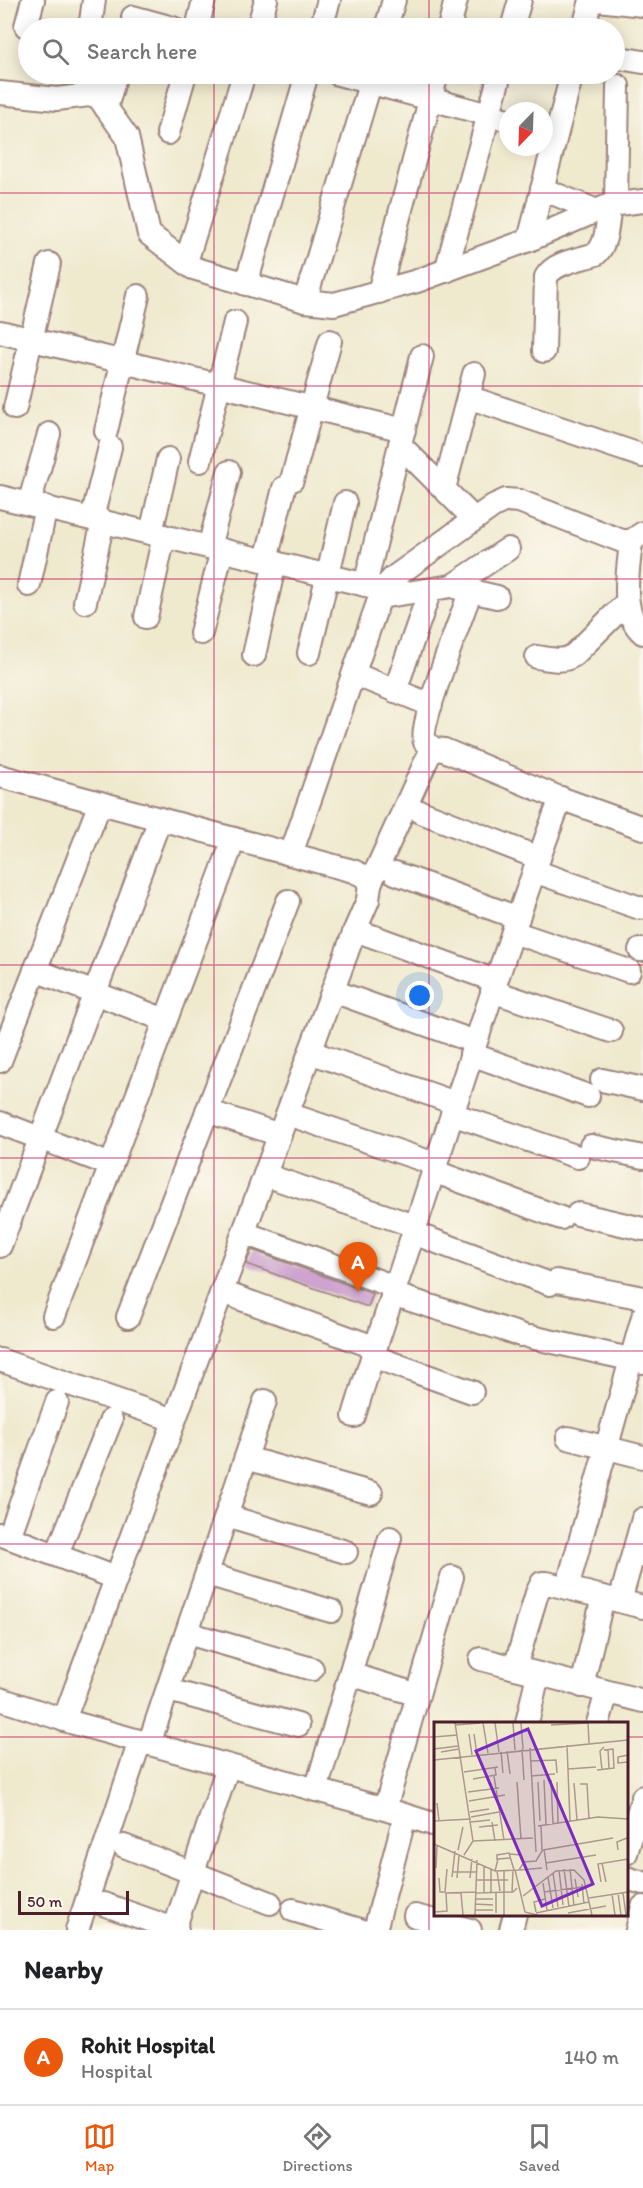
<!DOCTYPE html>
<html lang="en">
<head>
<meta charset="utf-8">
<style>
	body { margin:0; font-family:Itim,sans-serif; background:#f2f2f2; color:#202124 }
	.compass { position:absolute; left:499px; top:102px; width:54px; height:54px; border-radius:50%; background:#fff; box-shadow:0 3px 15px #0003; rotate:203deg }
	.scale { position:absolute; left:18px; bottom:15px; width:111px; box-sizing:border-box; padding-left:6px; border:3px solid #4a1f2b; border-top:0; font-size:16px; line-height:21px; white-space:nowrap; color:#4a1f2b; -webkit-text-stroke:4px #fbf7ec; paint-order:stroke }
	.you { position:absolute; left:420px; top:996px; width:21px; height:21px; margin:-15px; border:4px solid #fff; border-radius:50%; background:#1a73e8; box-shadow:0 0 0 9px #1a73e833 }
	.badge { display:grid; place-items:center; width:39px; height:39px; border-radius:50%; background:#ea580c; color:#fff; font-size:20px; font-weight:700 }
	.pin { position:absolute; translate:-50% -50px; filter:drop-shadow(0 2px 3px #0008) }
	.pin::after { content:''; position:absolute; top:32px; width:21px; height:18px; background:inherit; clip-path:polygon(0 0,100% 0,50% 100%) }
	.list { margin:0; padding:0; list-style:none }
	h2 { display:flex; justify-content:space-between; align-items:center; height:78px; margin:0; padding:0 24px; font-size:26px }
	h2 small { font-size:20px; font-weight:400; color:#757577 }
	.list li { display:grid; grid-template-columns:39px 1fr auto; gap:18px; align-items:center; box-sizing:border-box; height:96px; padding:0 24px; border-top:2px solid #e0e0e0 }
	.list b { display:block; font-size:22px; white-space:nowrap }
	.list p { margin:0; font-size:20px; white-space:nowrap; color:#757577 }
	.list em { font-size:20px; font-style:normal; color:#757577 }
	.icon { flex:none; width:33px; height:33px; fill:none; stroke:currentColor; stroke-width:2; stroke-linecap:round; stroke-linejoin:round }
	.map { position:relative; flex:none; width:643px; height:1930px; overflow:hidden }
	.search { position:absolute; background:#fff; box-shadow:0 3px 15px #0003; left:18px; right:18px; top:18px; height:66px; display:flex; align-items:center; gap:15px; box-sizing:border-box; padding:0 21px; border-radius:33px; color:#757577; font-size:22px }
	.sheet { height:174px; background:#fff }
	nav { display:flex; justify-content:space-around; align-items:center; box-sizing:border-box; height:84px; border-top:2px solid #e0e0e0; background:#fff; font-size:16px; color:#757577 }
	nav a { display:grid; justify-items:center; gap:3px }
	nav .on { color:#ea580c }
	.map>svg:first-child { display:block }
	.building { fill:#cea3cf }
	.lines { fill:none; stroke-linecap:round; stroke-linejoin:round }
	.minor-casing { stroke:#9c847c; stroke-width:26 }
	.minor { stroke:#fff; stroke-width:22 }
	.grid { fill:none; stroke:#c2185b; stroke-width:1.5; stroke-opacity:0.55 }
	.inset-road { fill:none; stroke:#ad988d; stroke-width:1.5 }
	.view { fill:#7b2cbf; fill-opacity:0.15; stroke:#7b2cbf; stroke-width:3 }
	.inset-edge { fill:none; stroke:#4a1f2b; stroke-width:3 }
</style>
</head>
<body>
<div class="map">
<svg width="643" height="1930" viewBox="0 0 643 1930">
	<rect width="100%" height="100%" fill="#fbf7ec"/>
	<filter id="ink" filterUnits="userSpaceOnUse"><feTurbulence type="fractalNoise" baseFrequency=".0167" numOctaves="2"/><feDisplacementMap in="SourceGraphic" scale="12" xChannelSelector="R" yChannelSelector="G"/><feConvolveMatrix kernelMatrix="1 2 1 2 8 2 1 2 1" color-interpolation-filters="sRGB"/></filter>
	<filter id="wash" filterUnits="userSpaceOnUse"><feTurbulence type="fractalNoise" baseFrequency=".008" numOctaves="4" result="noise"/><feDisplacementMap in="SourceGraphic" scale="24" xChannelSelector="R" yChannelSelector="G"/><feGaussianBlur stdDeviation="1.35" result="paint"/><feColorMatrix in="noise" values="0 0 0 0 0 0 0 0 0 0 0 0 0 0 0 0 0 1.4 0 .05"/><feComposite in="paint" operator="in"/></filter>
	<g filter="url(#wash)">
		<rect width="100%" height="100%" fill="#efe9ce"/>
		<g id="blocks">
			<!-- building -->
			<polygon class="building" points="252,1250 373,1294 368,1307 246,1264"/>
		</g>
	</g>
	<g filter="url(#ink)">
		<use href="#blocks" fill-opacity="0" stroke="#9c847c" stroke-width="1.5"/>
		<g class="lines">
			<!-- minor casing -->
			<g class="minor-casing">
				<g id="minor">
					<polyline points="598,0 643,5"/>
					<polyline points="133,17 173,28"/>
					<polyline points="26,26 33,0"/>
					<polyline points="90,28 94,0"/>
					<polyline points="197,28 204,0"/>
					<polyline points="258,28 266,0"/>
					<polyline points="321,28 329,0"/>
					<polyline points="386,28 394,0"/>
					<polyline points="449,28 456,0"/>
					<polyline points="512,28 520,0"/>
					<polyline points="584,28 591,0"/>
					<polyline points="614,57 643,62"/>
					<polyline points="85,74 85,78 127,137 149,234 193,268 305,301 334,304 417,281 529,240 610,205 643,201"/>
					<polyline points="338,74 508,120"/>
					<polyline points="0,93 57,99 97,94"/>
					<polyline points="106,108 116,74"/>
					<polyline points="168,133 185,74"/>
					<polyline points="542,189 597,211"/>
					<polyline points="616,204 618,86"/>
					<polyline points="529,240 572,74"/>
					<polyline points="186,262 244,74"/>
					<polyline points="446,271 500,74"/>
					<polyline points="246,284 307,74"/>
					<polyline points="379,292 437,74"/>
					<polyline points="305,301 373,74"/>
					<polyline points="0,332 404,430"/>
					<path d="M544 351 546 277C554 262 581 259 596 254 608 243 607 221 610 205"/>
					<polyline points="468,397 643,456"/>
					<polyline points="15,408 49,264"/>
					<polyline points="106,431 138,296"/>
					<polyline points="400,445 474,519"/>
					<polyline points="200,461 235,322"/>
					<polyline points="292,480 330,341"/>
					<polyline points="444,489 474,374"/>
					<polyline points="0,497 383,589"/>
					<polyline points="29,504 49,434"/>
					<polyline points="92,518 110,447"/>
					<polyline points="151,533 168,459"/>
					<path d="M631 541C629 570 618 611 643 633"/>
					<polyline points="209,547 229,472"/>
					<polyline points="266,560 284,488"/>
					<polyline points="29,585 46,507"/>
					<polyline points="365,585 422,356"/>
					<polyline points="458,588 497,597"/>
					<path d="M471 590C463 614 418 725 425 742L434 749 444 750 557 797 643 828"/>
					<polyline points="380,597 452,586 508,549"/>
					<polyline points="85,602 103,521"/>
					<polyline points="146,617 164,536"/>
					<polyline points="201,633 222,550"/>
					<polyline points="309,653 345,503"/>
					<polyline points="254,655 275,562"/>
					<path d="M537 657C551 659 562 663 574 655L627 602"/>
					<polyline points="354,674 431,705"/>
					<polyline points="395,691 430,590"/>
					<polyline points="0,776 353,871 364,876 370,884"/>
					<polyline points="421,812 539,858"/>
					<polyline points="291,854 380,597 383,589 393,578 493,506 506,500 519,501 622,541 631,541 643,533"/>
					<polyline points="534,871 640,908"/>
					<polyline points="395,873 518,918"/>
					<polyline points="355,930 496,981"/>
					<polyline points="513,932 629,971"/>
					<polyline points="640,950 643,950"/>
					<polyline points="35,970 165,1020"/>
					<polyline points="333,991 475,1042"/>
					<polyline points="492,991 611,1031"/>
					<polyline points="310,1052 455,1103"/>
					<polyline points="471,1054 588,1096"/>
					<polyline points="0,1061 100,803"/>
					<polyline points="602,1080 643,1089"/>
					<polyline points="207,1111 280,1135"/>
					<polyline points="288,1114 435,1164"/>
					<polyline points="452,1114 578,1157"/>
					<polyline points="0,1123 111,1165"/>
					<polyline points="591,1146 643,1157"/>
					<polyline points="433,1171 561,1218"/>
					<polyline points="265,1175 415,1226"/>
					<polyline points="578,1214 643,1229"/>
					<polyline points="244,1233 395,1287"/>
					<polyline points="413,1233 550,1284"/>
					<polyline points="0,1246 160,819"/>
					<polyline points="557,1281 643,1298"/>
					<polyline points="222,1292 374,1347"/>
					<polyline points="392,1294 521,1335"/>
					<polyline points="54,1316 234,839"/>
					<polyline points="128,1317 288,901"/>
					<polyline points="531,1337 643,1362"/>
					<polyline points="372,1356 472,1392"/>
					<polyline points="0,1360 174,1420"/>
					<path d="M354 1416C373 1352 395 1289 416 1225 463 1082 508 939 561 798"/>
					<polyline points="568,1438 643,1457"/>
					<polyline points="246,1458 371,1493"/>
					<polyline points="226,1516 346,1552"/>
					<polyline points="0,1534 116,1578"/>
					<polyline points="9,1537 57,1402"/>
					<polyline points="57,1554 111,1420"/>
					<polyline points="207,1574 331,1611"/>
					<polyline points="567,1588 643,1317"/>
					<polyline points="620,1601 643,1519"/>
					<polyline points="187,1633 312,1669"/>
					<polyline points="481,1659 643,1701"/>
					<polyline points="515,1668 537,1593 542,1583 547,1583 643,1607"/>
					<polyline points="350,1674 418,1695"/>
					<polyline points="582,1686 603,1597"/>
					<polyline points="168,1690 298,1725"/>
					<polyline points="0,1699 74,1723 385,1809 436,1825"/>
					<polyline points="64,1720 355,930 368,900 370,884 428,757 434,749"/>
					<polyline points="527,1723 538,1674"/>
					<polyline points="598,1723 607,1692"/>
					<polyline points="149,1744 265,1401"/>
					<polyline points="316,1790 390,1538"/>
					<polyline points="385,1809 452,1577"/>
					<polyline points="124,1846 270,1903"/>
					<polyline points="626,1853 643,1797"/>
					<polyline points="626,1878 643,1883"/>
					<polyline points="103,1904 177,1930"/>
					<polyline points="293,1910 360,1930"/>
					<polyline points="415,1916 470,1930"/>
					<polyline points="77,1930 140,1741"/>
					<polyline points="174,1930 228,1766"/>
					<polyline points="375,1930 405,1816"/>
					<polyline points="511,1930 515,1914"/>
					<polyline points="637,1930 643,1907"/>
				</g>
			</g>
			<!-- minor -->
			<use href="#minor" class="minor"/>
		</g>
	</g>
	<!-- grid -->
	<path class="grid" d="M214 0V28M429 0V28M214 74V1930M429 74V1930M0 193H643M0 386H643M0 579H643M0 772H643M0 965H643M0 1158H643M0 1351H643M0 1544H643M0 1737H436M626 1737H643"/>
	<!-- overview -->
	<g transform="translate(434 1722)">
		<rect width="194" height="194" fill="#efe9ce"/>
		<path class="inset-road" d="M21 1 39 119 30 133M49 1 54 31M61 1 65 30M79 1 81 28M87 1 89 27M154 1 155 21M21 3 46 1M117 3 154 1M35 12 38 33M40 12 43 33M0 15 23 13M133 23 136 99M96 26 102 130M0 27 24 24M88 27 90 58M174 27 175 47M73 29 76 52M7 30 25 27M67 30 69 51M194 33 184 35V41L194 40M0 38 194 18M96 39 122 38 123 51M134 47 162 45M163 48 180 46 179 27 170 28M168 48 166 29 170 25M30 50 64 45M60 54 70 118M97 54 121 52M39 57 62 53 61 46M110 58 112 102M117 58 119 102M83 60 87 117M104 60 106 99M123 60 124 101M140 61 143 98M146 62H153L155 97M34 70 65 66M35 79 71 73M3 81 5 99M36 90 55 87M37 95 65 90M0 99 37 97M37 100 56 98M58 100 61 119M104 104 164 95 194 97M45 105 64 103M39 119 99 116M0 122 61 149 85 148 90 140 102 139 108 129 107 103M110 127 113 148M24 128 29 105M109 128 179 116M184 128 183 120 193 116M76 132 87 133 90 140M63 138V133L75 131 80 148M112 141 162 133M168 141 172 160M2 146 3 123M57 146V171M130 147 135 185M136 147 140 184M81 148 91 190 103 193M86 148 108 146M125 148 129 183M61 149 64 137 77 136M63 149 66 169M18 150H42M119 151 124 185M18 155 21 129M114 155 119 186M5 156 6 170H11L13 147M23 156 25 134M36 156 38 137M141 157 144 175M42 158H74M167 160 164 142 194 137M109 161 113 188M148 162 150 182M110 170 148 165M27 171 29 193M42 171 79 170 83 166M50 171V144M62 171V191M78 171 79 148M184 171 187 193M189 171 192 193M178 172 181 193M89 174 122 149 140 148 150 158 158 193M155 176 194 170M41 177H59M41 182 59 183M41 188H59M1 190 13 189 12 171 42 170M102 190 100 180 111 177M102 191 155 180M134 191 172 184M41 193 43 138M70 193V149"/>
		<path class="view" d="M94 7 159 162 108 184 42 29Z"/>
		<rect width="194" height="194" class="inset-edge"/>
	</g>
</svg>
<svg class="compass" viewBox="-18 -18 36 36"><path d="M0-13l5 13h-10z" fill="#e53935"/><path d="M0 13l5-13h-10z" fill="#757577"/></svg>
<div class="scale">50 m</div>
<div class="you"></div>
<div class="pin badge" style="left:358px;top:1292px">A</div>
<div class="search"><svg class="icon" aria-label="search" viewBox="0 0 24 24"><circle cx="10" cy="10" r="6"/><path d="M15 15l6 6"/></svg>Search here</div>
</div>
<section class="sheet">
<h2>Nearby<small></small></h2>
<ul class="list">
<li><span class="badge">A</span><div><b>Rohit Hospital</b><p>Hospital</p></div><em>140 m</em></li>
</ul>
</section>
<nav>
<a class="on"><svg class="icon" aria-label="map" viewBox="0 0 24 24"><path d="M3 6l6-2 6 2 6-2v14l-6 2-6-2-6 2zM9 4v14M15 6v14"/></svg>Map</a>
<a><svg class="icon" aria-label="directions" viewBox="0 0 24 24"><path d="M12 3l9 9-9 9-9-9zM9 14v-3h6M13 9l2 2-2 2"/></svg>Directions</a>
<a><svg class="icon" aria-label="saved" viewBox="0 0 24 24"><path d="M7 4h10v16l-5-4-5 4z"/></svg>Saved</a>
</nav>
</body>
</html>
